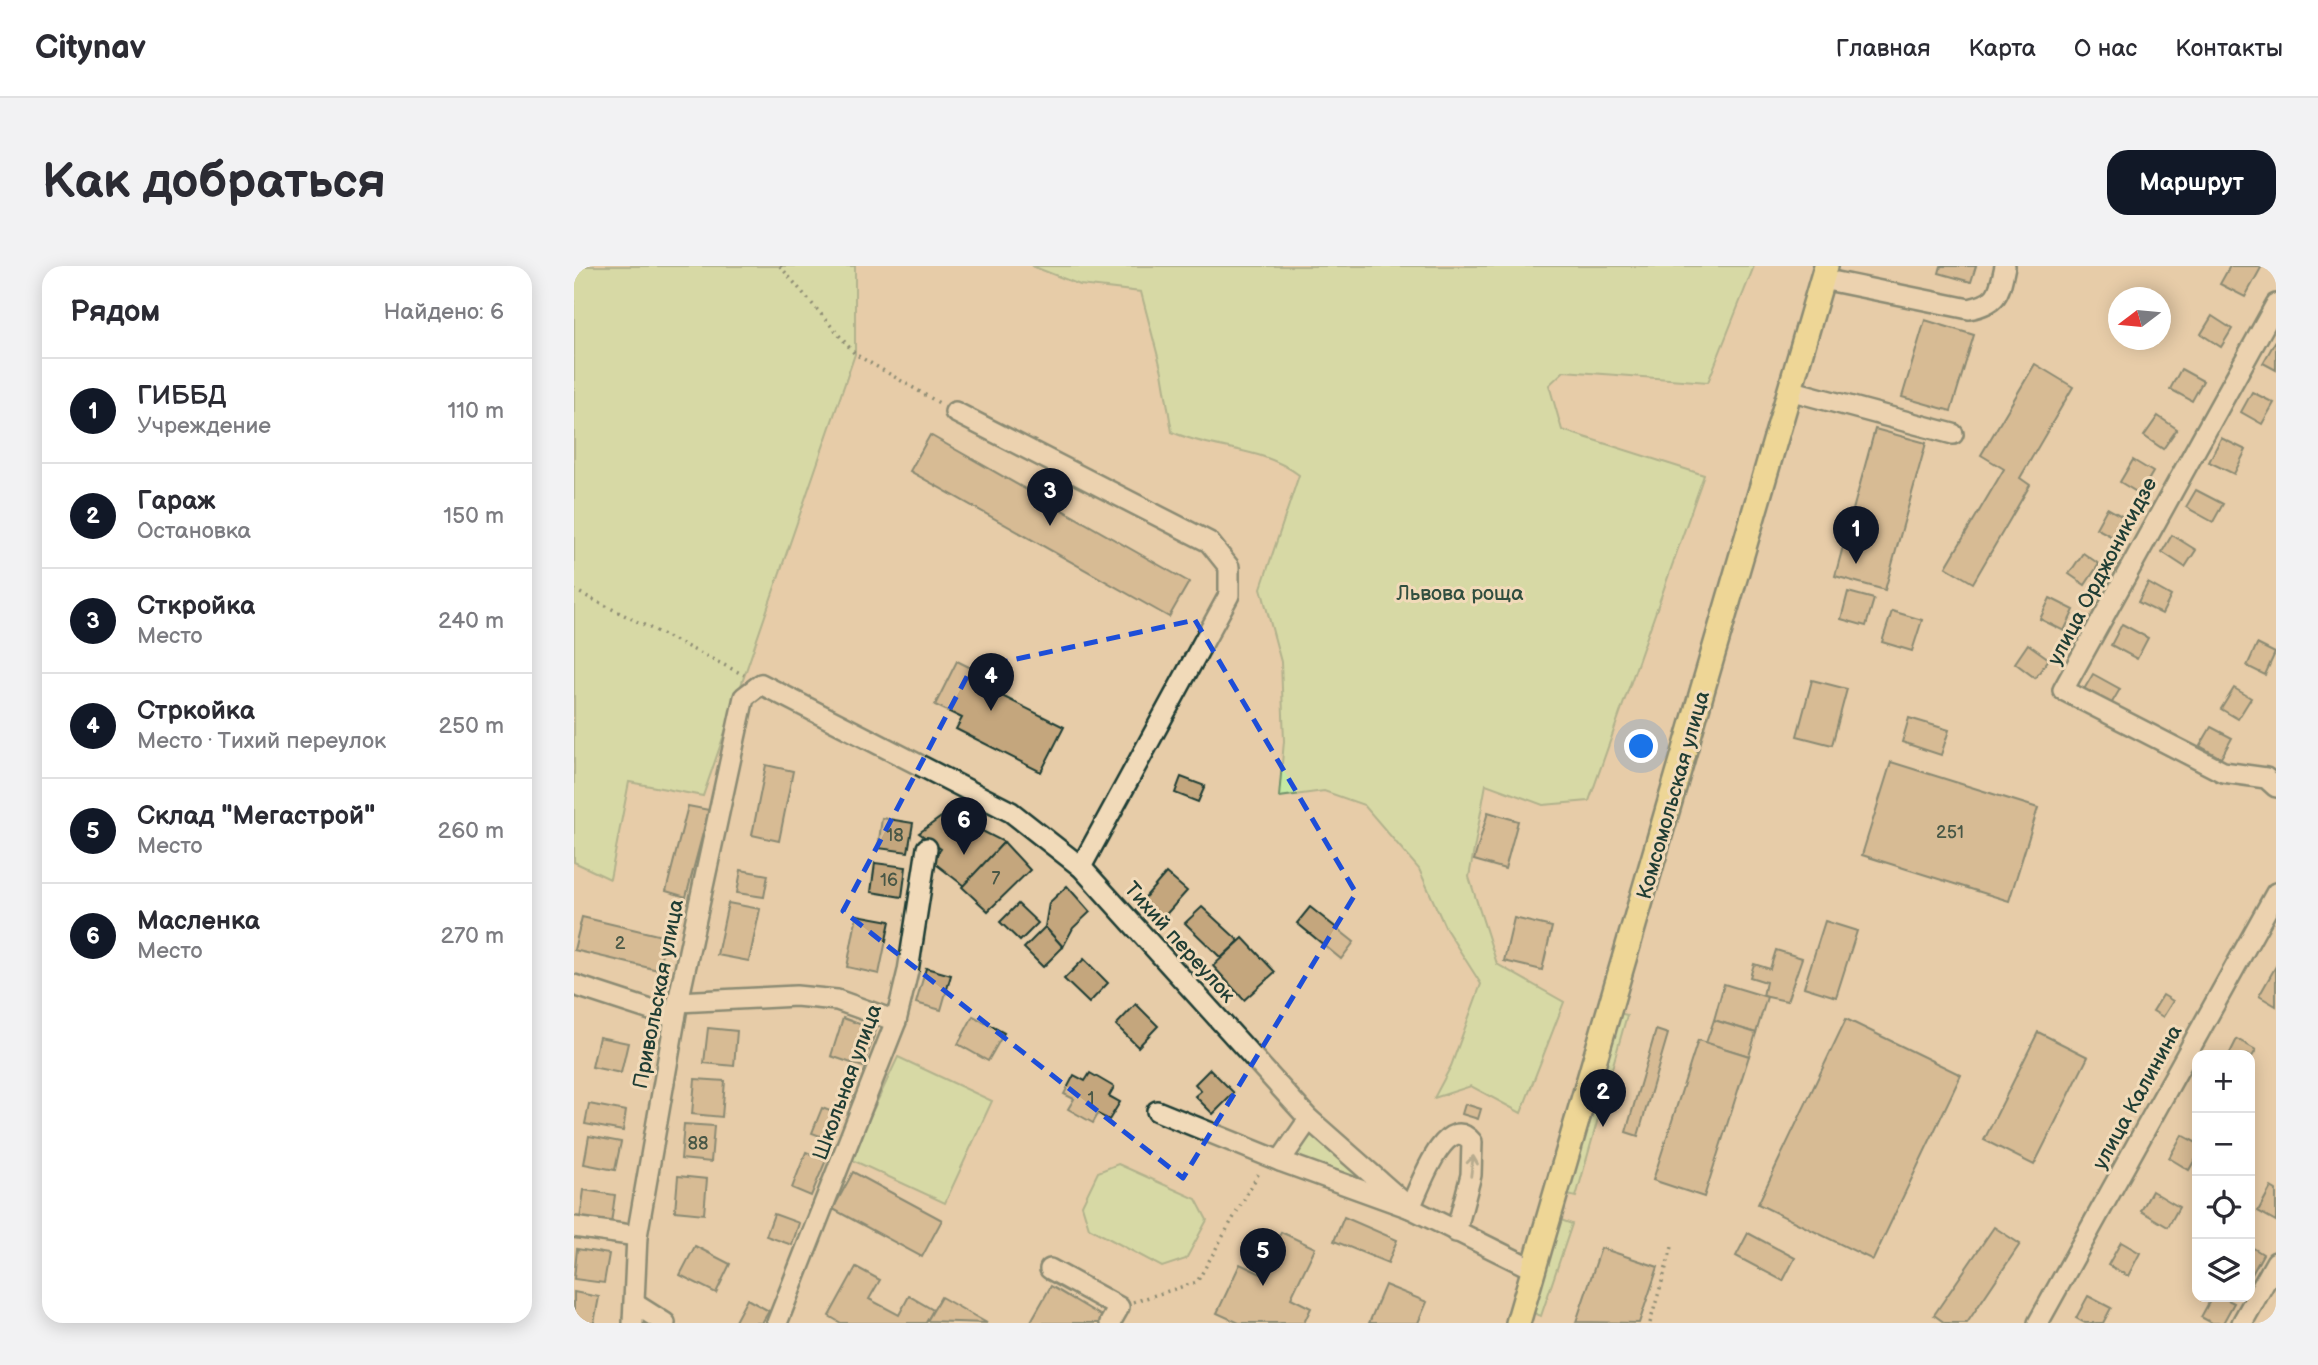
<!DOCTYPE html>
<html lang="ru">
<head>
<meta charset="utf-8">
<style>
	body { margin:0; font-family:"Balsamiq Sans",sans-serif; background:#f2f2f3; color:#2b2b33 }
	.controls { position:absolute; right:21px; bottom:21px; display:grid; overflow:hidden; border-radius:14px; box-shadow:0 4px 18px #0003 }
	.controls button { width:63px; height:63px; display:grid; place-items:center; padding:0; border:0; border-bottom:2px solid #e1e1e2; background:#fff; color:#2b2b33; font:35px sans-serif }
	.compass { position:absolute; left:1534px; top:21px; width:63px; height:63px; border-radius:50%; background:#fff; box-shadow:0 4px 18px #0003; rotate:254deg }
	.you { position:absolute; left:1068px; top:481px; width:24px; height:24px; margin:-18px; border:5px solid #fff; border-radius:50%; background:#1a73e8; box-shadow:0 0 0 10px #1a73e833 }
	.badge { display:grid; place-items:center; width:46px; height:46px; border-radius:50%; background:#111827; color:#fff; font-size:23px; font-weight:700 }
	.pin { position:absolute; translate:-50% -58px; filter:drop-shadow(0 2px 4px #0008) }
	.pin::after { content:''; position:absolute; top:37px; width:24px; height:21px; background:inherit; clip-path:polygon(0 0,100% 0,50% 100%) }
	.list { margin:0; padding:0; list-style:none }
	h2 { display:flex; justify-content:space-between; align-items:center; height:91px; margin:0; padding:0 28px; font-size:30px }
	h2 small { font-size:23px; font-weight:400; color:#7c7c81 }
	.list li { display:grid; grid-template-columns:46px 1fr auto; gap:21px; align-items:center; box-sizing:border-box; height:105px; padding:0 28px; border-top:2px solid #e1e1e2 }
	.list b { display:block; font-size:26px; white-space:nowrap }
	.list p { margin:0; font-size:23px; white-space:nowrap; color:#7c7c81 }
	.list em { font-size:23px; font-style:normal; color:#7c7c81 }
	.icon { flex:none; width:38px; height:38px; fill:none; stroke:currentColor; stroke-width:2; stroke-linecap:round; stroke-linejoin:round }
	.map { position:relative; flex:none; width:1702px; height:1057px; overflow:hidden; border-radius:21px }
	header { display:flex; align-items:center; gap:42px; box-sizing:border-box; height:98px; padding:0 35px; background:#fff; border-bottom:2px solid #e1e1e2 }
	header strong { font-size:33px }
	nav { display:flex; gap:38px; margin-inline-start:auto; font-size:24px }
	.intro { display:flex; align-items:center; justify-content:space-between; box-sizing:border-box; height:168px; padding:0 42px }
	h1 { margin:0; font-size:49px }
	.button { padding:18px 32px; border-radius:21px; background:#111827; color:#fff; font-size:24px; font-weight:700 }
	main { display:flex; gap:42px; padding:0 42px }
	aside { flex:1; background:#fff; border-radius:21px; box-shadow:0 4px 18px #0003 }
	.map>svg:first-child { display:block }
	.green { fill:#c4e9a3; stroke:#72936c; stroke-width:2 }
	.building { fill:#c4a67d; stroke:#1f3d34; stroke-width:2 }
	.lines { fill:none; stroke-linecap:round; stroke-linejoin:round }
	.minor-casing { stroke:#1f3d34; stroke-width:24 }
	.major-casing { stroke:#1f3d34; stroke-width:28 }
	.path { stroke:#1f3d34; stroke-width:3.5; stroke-dasharray:2 5; stroke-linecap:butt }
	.minor { stroke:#f1dab9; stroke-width:19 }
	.major { stroke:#f6e381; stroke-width:23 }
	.oneway { stroke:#7d8470 }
	.marked { fill:none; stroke:#1d4ed8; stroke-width:5; stroke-dasharray:14 9; stroke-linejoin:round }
	.labels { text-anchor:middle; stroke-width:6; stroke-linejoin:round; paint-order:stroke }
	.number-label { font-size:18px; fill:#485746 }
	.street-label { font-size:21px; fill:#1f3d34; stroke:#f1dab9 }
	.park-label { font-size:21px; fill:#304e3f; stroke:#f1dab9 }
</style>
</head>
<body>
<header>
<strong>Citynav</strong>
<nav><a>Главная</a><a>Карта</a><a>О нас</a><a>Контакты</a></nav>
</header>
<div class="intro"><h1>Как добраться</h1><a class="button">Маршрут</a></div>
<main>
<aside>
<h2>Рядом<small>Найдено: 6</small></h2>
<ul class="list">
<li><span class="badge">1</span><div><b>ГИББД</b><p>Учреждение</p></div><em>110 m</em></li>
<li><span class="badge">2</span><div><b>Гараж</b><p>Остановка</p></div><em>150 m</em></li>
<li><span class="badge">3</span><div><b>Сткройка</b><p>Место</p></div><em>240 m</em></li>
<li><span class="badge">4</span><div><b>Стркойка</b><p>Место · Тихий переулок</p></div><em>250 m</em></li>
<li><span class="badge">5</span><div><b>Склад &quot;Мегастрой&quot;</b><p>Место</p></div><em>260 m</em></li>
<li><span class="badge">6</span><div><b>Масленка</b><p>Место</p></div><em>270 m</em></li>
</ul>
</aside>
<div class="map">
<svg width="1702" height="1057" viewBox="0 0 1702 1057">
	<rect width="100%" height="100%" fill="#e7cca8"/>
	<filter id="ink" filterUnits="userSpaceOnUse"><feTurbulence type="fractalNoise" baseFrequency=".0143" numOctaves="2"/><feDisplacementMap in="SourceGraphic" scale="14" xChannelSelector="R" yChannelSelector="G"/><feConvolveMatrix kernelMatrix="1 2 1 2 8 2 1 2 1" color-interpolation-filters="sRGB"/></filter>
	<g filter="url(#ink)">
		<!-- green -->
		<g class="green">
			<polygon points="0,0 281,0 281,88 129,530 55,516 36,613 0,596"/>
			<path d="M458 0H1180L1134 116 990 105 975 119 988 164 1130 209 1015 535 969 539 912 518 895 611 923 698 990 736 947 847 897 820 860 832 877 800 907 718 872 663 845 603 790 539 750 525 705 531 710 475 707 396 687 322 725 209C687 180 641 185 598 166L588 106 567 26 506 19Z"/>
			<polygon points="1045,747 1053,749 1002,931 994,929"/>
			<polygon points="324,791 418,835 371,937 276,893"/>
			<polygon points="739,866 795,918 720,890"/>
			<polygon points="544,898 622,933 633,954 612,993 588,1001 515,962 508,939 524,906"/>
			<polygon points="987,954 998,958 967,1050 957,1046"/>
		</g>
		<!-- building -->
		<g class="building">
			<polygon points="1367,0 1402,0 1397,16 1365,7"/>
			<polygon points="1656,0 1688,0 1671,31 1646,18"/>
			<polygon points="1638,50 1658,63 1647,81 1627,68"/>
			<polygon points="1351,54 1400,69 1377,145 1328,131"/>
			<polygon points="1702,74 1702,104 1689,97"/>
			<polygon points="1461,98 1499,121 1446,212 1456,219 1399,317 1372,301 1430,203 1407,189"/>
			<polygon points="1607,103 1629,115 1618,135 1596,123"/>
			<polygon points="1678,126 1700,137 1688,158 1667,146"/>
			<polygon points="1584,150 1603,163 1589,183 1570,170"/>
			<polygon points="1301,163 1352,177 1311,324 1261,310"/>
			<polygon points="356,169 615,316 595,351 336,205"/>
			<polygon points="1647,172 1672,184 1660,208 1635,196"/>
			<polygon points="1559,194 1579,206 1566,228 1546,216"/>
			<polygon points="1622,224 1649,238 1639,256 1612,241"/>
			<polygon points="1533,242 1553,253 1542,273 1522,262"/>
			<polygon points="1598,269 1622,284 1611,301 1588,286"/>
			<polygon points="1509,287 1525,298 1511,319 1495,308"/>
			<polygon points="1574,317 1597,330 1588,348 1564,336"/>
			<polygon points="1274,326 1300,333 1292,360 1267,353"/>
			<polygon points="1476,332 1500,344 1490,365 1466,353"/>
			<polygon points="1318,345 1348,354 1338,385 1308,376"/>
			<polygon points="1548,358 1574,372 1563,393 1537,379"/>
			<polygon points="1454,378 1475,393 1461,412 1441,397"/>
			<polygon points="1683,378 1701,387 1691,409 1673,400"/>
			<polygon points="383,395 427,417 422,427 490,461 467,506 382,463 388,452 361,439"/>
			<polygon points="1519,408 1546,423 1536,440 1509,425"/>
			<polygon points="1238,414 1273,423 1258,479 1223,470"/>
			<polygon points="1660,422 1677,432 1664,453 1647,443"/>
			<polygon points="1335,452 1375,464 1367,489 1328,476"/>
			<polygon points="1637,461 1658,472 1647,492 1626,480"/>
			<polygon points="1317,496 1464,542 1435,635 1288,589"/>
			<polygon points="192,499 219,505 205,575 178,569"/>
			<polygon points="607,511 631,520 624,536 601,527"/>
			<polygon points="114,540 135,544 112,631 92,625"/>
			<polygon points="914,546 944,555 931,603 900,594"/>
			<polygon points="373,547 430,576 390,620 358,595 367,583 345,567"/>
			<polygon points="308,552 339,557 334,586 304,582"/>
			<polygon points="430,576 456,604 414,645 388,621"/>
			<polygon points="301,597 332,601 328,631 297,626"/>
			<polygon points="167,604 194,609 190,631 163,627"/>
			<polygon points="592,607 613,625 587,654 567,636"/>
			<polygon points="493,620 516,646 499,662 489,681 471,661 475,637"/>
			<polygon points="154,637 186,643 175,695 143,689"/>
			<polygon points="444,638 464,657 446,675 426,656"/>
			<polygon points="628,641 665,675 647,692 611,657"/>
			<polygon points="736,641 780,676 767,693 723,657"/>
			<polygon points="283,649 316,655 305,708 273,701"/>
			<polygon points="8,651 92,671 84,704 0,684"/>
			<polygon points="940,652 978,661 968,704 930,695"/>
			<polygon points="1251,655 1283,665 1262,731 1230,721"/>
			<polygon points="471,661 489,681 469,701 450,682"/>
			<polygon points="669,672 701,706 670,734 639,700"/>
			<polygon points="1202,684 1228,692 1213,735 1189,730 1192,716 1176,711 1180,698 1196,703"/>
			<polygon points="510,693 534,717 515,737 490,713"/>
			<polygon points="1702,700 1702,740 1685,730"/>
			<polygon points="352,702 377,709 367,744 342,737"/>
			<polygon points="1150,718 1193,731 1182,767 1140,754"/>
			<polygon points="1589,729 1599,735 1589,751 1579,745"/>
			<polygon points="562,738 584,760 564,781 542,759"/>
			<polygon points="399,750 430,767 414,795 384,778"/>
			<polygon points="269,752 302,764 289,801 257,790"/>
			<polygon points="1272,753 1387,809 1299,994 1184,938"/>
			<polygon points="1140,754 1182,767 1175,790 1132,777"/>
			<polygon points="134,762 163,765 160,800 130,797"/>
			<polygon points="1082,764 1094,768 1064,870 1052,866"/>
			<polygon points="1464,766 1514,791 1460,899 1410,874"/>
			<polygon points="25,771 54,777 47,807 18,801"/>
			<polygon points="1663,773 1682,784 1676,794 1676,789 1655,789"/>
			<polygon points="1124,774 1175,790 1130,931 1079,914"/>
			<polygon points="636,803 660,827 639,848 621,830 627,825 621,818"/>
			<polygon points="516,807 540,821 535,830 546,836 535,854 524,848 519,857 494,843 500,833 490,828 500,809 511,815"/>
			<polygon points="121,813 151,815 148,851 118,848"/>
			<polygon points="15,838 52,845 49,865 11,858"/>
			<polygon points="891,838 907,843 904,853 888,848"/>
			<polygon points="248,842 267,849 257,874 238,867"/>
			<polygon points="110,858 140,860 137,896 107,893"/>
			<polygon points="1608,869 1623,877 1623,890 1615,904 1595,892"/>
			<polygon points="15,870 47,876 41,904 10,898"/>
			<polygon points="232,886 252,894 237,930 218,922"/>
			<polygon points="279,906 368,954 348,991 259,943"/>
			<polygon points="104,910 133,913 130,948 101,945"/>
			<polygon points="1697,921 1702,924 1702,955 1684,945"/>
			<polygon points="10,924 41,929 37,958 6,954"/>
			<polygon points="1578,925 1605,941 1594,961 1567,945"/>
			<polygon points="200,948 225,957 218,979 192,970"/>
			<polygon points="770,951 823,974 814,997 760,975"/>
			<polygon points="1420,961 1446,978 1393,1057 1371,1057 1360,1049"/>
			<polygon points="707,966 741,982 717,1032 737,1042 730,1057 665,1057 643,1047 666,998 687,1008"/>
			<polygon points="1174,967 1221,992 1209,1015 1162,990"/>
			<polygon points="1547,976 1566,987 1554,1010 1534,999"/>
			<polygon points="121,980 156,998 142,1027 106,1009"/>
			<polygon points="1676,980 1689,988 1677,1010 1676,1009"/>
			<polygon points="1027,982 1084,1001 1065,1057 1002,1056"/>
			<polygon points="3,983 35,988 30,1017 0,1013"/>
			<polygon points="282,1001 306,1014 295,1033 325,1049 335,1030 359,1044 352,1057 267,1057 255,1050"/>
			<polygon points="811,1019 853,1036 844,1057 795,1057"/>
			<polygon points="477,1020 529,1051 526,1057 456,1057"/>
			<polygon points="0,1026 25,1031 20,1057 0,1057"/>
			<polygon points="1514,1030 1537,1042 1529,1057 1511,1057 1502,1052"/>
			<polygon points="367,1031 413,1057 353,1055"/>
			<polygon points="1638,1031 1648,1031 1660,1037 1649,1057 1638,1057 1627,1051"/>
			<polygon points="173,1033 195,1045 188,1057 160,1057"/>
		</g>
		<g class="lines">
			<!-- minor casing -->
			<g class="minor-casing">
				<g id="minor">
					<path d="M1248 13 1395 43C1425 37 1425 27 1431 0"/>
					<polyline points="1702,38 1489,424 1649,506 1692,512 1702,521"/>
					<polyline points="1215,124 1379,168"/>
					<polyline points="381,146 635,276 655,301 655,329 507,601"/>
					<polyline points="0,719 101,752"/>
					<polyline points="104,736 222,730 263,734 322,755"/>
					<path d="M583 845 706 895 836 942C845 923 872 843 898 876L897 909 882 966"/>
					<polyline points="706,895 735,853"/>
					<polyline points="0,961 63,970"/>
					<polyline points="476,1003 545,1041 536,1057"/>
					<polyline points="61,1038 91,1057"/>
					<polyline points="59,1057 63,970 104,736 170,431 187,418 437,546 507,601 735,853 836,942 961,1004"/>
					<polyline points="203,1057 322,755 334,705 353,582"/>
					<polyline points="1464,1057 1702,627"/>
					<polyline points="1668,1057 1702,996"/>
				</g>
			</g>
			<!-- major casing -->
			<g class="major-casing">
				<polyline id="major" points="944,1057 1252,0"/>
			</g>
			<!-- path -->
			<g class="path">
				<polyline points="206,0 281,88 367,138"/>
				<polyline points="0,324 170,409"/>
				<polyline points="559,1036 623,1016 686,905"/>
				<polyline points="1076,1057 1098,981"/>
			</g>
			<!-- minor -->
			<use href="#minor" class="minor"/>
			<!-- major -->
			<use href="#major" class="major"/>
		</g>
		<!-- one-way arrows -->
		<defs><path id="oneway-shaft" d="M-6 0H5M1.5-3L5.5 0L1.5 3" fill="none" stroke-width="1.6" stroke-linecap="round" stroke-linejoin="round" transform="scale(1.75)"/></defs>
		<use class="oneway" href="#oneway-shaft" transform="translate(898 900) rotate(-83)"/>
	</g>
	<!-- marked area -->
	<path d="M0 0H1702V1057H0ZM621 354 782 627 609 912 269 645 397 403Z" fill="#e7cca8" fill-opacity=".55" fill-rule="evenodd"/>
	<path class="marked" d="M621 354 782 627 609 912 269 645 397 403Z"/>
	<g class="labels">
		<!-- number labels -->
		<g class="number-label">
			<text x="1376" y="572">251</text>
			<text x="321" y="575">18</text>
			<text x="422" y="618">7</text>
			<text x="315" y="620">16</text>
			<text x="46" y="683">2</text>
			<text x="517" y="838">1</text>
			<text x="124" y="883">88</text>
		</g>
		<!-- street labels -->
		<g class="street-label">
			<text transform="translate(1528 305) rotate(-62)" y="7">улица Орджоникидзе</text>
			<text transform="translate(1099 529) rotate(-74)" y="7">Комсомольская улица</text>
			<text transform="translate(606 676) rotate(48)" y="7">Тихий переулок</text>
			<text transform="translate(84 728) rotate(-79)" y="7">Привольская улица</text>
			<text transform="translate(273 816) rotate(-70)" y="7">Школьная улица</text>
			<text transform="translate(1563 831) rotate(-61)" y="7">улица Калинина</text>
		</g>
		<!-- park labels -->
		<g class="park-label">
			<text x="886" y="334">Львова роща</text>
		</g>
	</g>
</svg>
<div class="controls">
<button>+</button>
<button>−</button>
<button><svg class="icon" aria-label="locate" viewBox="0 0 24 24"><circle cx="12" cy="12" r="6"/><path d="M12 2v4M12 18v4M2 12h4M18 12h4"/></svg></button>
<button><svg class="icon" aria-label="layers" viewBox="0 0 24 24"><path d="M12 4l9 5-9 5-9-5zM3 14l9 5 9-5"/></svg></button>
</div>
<svg class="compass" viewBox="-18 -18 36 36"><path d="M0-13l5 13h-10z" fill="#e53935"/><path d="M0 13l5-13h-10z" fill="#7c7c81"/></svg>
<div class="you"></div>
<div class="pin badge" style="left:1282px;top:298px">1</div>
<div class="pin badge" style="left:1029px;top:861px">2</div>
<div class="pin badge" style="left:476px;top:260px">3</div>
<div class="pin badge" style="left:417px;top:445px">4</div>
<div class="pin badge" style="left:689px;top:1020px">5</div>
<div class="pin badge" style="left:390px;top:589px">6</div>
</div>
</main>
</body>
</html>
